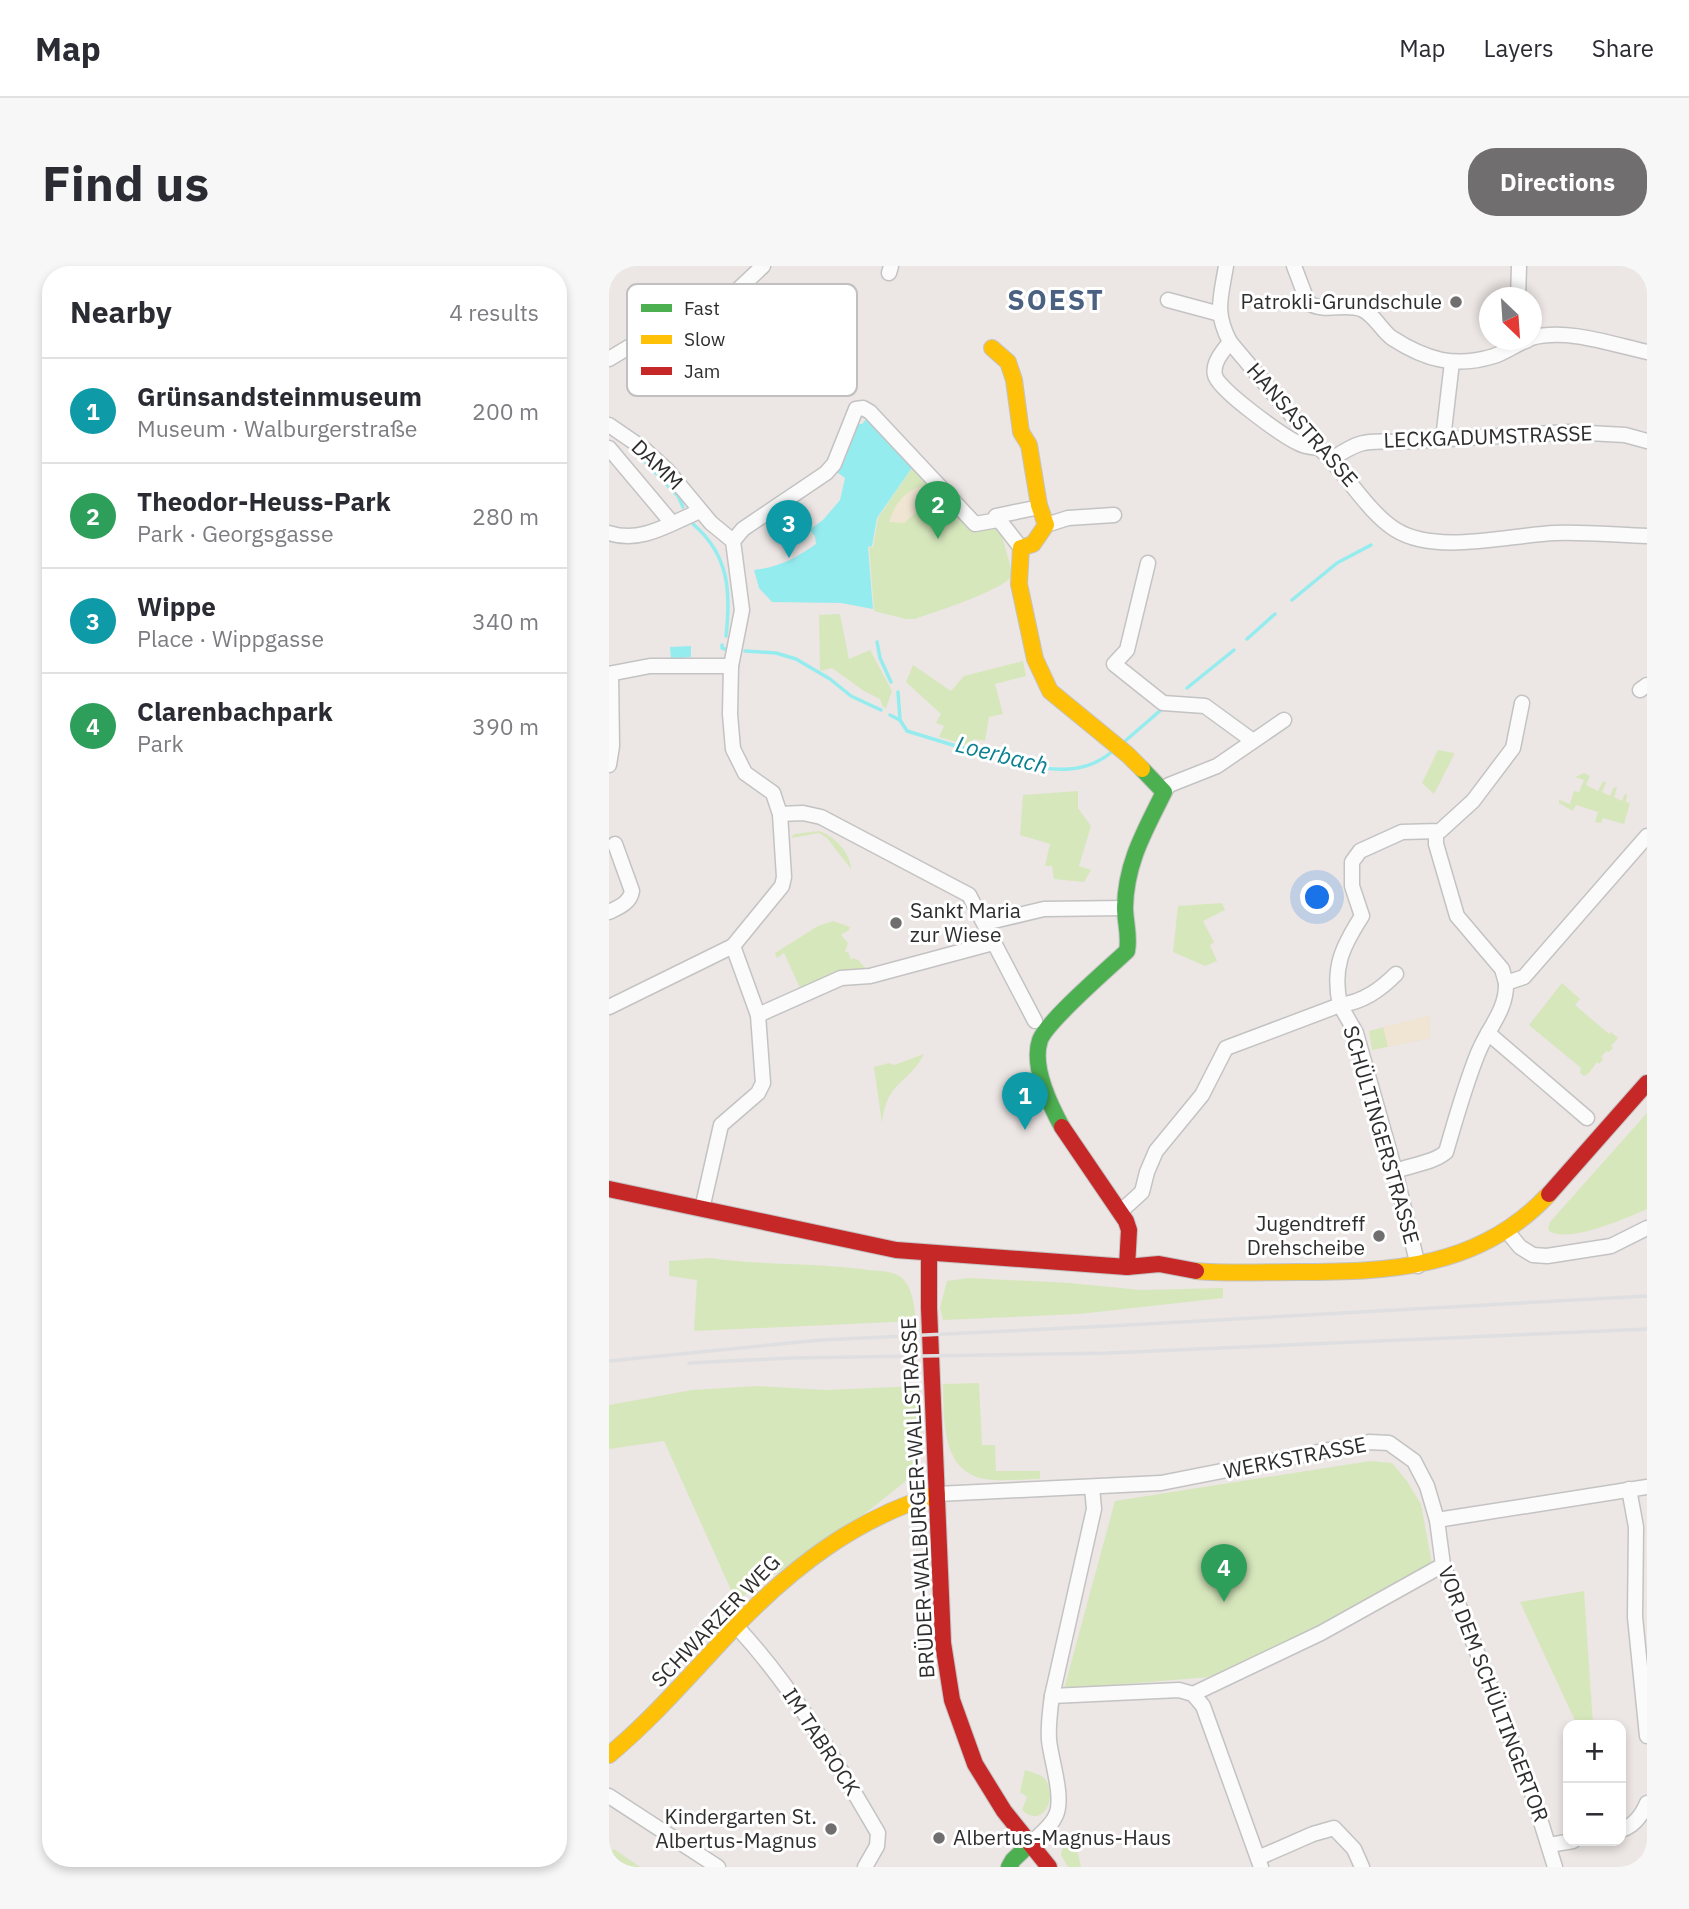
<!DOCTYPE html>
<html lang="en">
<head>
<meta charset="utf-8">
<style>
	body { margin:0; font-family:"IBM Plex Sans",sans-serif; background:#f7f7f7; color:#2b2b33 }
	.controls { position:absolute; right:21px; bottom:21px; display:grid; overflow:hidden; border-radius:14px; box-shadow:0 4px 10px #0003 }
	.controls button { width:63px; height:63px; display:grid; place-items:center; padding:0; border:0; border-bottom:2px solid #e1e1e2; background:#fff; color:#2b2b33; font:35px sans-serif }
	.compass { position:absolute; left:870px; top:21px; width:63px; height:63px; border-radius:50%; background:#fff; box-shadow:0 4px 10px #0003; rotate:155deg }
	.you { position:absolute; left:709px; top:632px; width:24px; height:24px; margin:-18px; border:5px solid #fff; border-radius:50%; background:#1a73e8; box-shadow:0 0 0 10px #1a73e833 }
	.badge { display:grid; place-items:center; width:46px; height:46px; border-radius:50%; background:#706e6e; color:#fff; font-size:23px; font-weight:700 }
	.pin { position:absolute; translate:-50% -58px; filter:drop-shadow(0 2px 4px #0008) }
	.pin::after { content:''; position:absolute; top:37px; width:24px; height:21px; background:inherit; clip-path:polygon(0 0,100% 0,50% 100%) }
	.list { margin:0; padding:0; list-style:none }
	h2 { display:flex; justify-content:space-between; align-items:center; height:91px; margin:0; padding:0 28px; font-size:30px }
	h2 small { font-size:23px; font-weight:400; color:#7c7c81 }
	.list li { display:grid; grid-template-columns:46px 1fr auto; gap:21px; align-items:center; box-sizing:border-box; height:105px; padding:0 28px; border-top:2px solid #e1e1e2 }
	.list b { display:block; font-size:26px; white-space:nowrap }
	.list p { margin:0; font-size:23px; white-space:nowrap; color:#7c7c81 }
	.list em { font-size:23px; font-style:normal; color:#7c7c81 }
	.map { position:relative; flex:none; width:1038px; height:1601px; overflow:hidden; border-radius:28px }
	header { display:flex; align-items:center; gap:42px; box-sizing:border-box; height:98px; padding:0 35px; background:#fff; border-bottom:2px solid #e1e1e2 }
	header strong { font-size:33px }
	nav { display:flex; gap:38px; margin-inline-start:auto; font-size:24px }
	.intro { display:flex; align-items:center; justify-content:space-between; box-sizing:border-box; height:168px; padding:0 42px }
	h1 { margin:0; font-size:49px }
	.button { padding:18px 32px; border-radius:28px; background:#706e6e; color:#fff; font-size:24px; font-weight:700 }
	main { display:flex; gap:42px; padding:0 42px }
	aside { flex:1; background:#fff; border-radius:28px; box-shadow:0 4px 10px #0003 }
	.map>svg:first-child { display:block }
	.green { fill:#d7e7bc }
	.sand { fill:#f0e4d2 }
	.water { fill:#95ecef }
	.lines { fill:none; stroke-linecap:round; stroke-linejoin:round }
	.stream { stroke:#95ecef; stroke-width:3.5 }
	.street-casing { stroke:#c4c3c3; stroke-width:17 }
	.fast-casing { stroke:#c4c3c3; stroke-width:18 }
	.slow-casing { stroke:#c4c3c3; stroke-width:18 }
	.jam-casing { stroke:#c4c3c3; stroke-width:18 }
	.street { stroke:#fcfbfb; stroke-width:14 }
	.fast { stroke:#4caf50; stroke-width:16 }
	.slow { stroke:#ffc107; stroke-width:16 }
	.jam { stroke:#c62828; stroke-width:16 }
	.rail { stroke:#dfdfe1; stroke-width:3.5 }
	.poi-dot { fill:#706e6e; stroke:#fff; stroke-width:2.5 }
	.labels { text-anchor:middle; stroke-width:6; stroke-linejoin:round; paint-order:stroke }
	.poi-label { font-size:21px; fill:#2e2e2e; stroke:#fff; text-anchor:end }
	.street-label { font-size:21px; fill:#2e2e2e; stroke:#fff }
	.water-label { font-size:23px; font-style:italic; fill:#098090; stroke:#fff }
	.district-label { font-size:28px; font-weight:bold; letter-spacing:2px; fill:#4b6181; stroke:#fff }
	.key { fill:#fff; stroke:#c0c0c0; stroke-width:2 }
	.key-label { font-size:19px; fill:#2e2e2e }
</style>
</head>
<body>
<header>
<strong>Map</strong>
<nav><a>Map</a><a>Layers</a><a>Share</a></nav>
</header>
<div class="intro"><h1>Find us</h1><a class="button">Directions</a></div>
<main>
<aside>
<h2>Nearby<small>4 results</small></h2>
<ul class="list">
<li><span class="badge" style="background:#0f9aa8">1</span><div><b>Grünsandsteinmuseum</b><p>Museum · Walburgerstraße</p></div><em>200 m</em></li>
<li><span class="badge" style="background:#2e9e5b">2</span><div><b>Theodor-Heuss-Park</b><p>Park · Georgsgasse</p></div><em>280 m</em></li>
<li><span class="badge" style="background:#0f9aa8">3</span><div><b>Wippe</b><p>Place · Wippgasse</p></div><em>340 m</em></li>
<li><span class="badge" style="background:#2e9e5b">4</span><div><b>Clarenbachpark</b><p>Park</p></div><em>390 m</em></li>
</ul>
</aside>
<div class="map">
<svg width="1038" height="1601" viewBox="0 0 1038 1601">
	<rect width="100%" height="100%" fill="#ece6e4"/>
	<!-- green -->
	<g class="green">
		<path d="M307 196 366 265 389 257 404 309C393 325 328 345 306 353H297L265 345 260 281H264L269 252Z"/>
		<polygon points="231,348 240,393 261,384 283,425 277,442 274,441 271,433 255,425 223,402 211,405 210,349"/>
		<polygon points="414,395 417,410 386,418 394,448 380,451 376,475 364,473 362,480 330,471 335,460 327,457 332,448 297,416 304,399 342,425 355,410"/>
		<polygon points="829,484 845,487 845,489 825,528 813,517"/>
		<polygon points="975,507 981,510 977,519 989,525 994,515 997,517 993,526 1001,530 1005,521 1008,522 1005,531 1013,535 1016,528 1018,528 1017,536 1021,537 1015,558 994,552 992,557 986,556 989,546 967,539 964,545 950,537 950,534 961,538 965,525 970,526 975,514 966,511"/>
		<polygon points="469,525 469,542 482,560 470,600 482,604 475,616 445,613 443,600 436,600 441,578 411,569 414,529"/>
		<path d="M210 565C225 570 241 586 242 603L218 572 210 567 182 572 185 568Z"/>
		<polygon points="613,637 616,644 594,655 605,676 601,679 608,695 596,700 564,686 569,640"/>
		<polygon points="224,655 241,661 240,664 232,669 239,677 236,686 239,686 242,694 244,692 249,694 259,705 192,724 175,687 168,692 166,687 209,660"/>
		<polygon points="953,717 971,733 966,739 1000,768 1002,766 1009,772 1002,780 1004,782 1000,786 997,785 992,791 994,793 990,798 988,796 980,807 975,810 971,807 972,802 920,759"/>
		<polygon points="820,750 821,772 763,784 760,765"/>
		<path d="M315 788C298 820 278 814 273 857L265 801 280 797 285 799Z"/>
		<path d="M1038 847V943C1015 953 964 976 941 966L939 962 941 956Z"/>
		<path d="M101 992C151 999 203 997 253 1003 263 1005 277 1004 286 1008 304 1015 305 1039 307 1055L85 1065 88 1014 60 1010V995Z"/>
		<polygon points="360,1012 460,1017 532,1024 614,1022 614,1032 470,1048 334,1054 331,1042 338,1015"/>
		<path d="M370 1117 373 1179H386L387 1205H431V1213C413 1213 394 1216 376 1213 332 1206 335 1152 334 1118Z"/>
		<polygon points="149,1120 216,1124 311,1120 313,1163 310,1190 303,1210 262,1243 127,1335 55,1175 0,1183 0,1139 83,1124"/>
		<polygon points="761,1195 783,1197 798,1215 812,1238 823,1298 681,1375 601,1411 455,1423 506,1235"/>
		<polygon points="975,1325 984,1459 968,1459 911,1336"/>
		<path d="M416 1504C422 1506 432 1508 436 1513 449 1530 435 1564 413 1544L418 1531 411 1526Z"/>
		<polygon points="455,1574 467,1579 472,1601 459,1601 452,1589"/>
		<polygon points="5,1583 31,1601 0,1601 0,1587"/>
	</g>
	<!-- sand -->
	<g class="sand">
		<path d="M313 220 324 231 295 257 280 256C286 238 294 226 313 220Z"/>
		<polygon points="820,750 821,772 779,781 774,761"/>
	</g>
	<!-- water -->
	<g class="water">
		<path d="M258 152 307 196 268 252 263 280 259 281 264 343 232 337 163 336 150 322 145 304C171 301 187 292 207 278L206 270 200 264 214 254 231 234 236 212 226 205 245 158H253Z"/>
		<polygon points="82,380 82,391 62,393 61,381"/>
	</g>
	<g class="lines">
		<!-- stream -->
		<g class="stream">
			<polyline points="26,185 69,230 74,241"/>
			<path d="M84 258C120 289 122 325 117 370"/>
			<polyline points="683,334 728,297 762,279"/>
			<polyline points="638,373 666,348"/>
			<polyline points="268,376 271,392 282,416"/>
			<polyline points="113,379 113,382 116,383"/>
			<polyline points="136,385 167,387 187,393 221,413 242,430 272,444"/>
			<polyline points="578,422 625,384"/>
			<path d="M289 426 291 454 298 465C329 475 360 484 391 492 414 497 436 505 460 503 477 502 491 496 504 485"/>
			<polyline points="281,449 291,454"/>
			<polyline points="515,476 553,443"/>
		</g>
		<!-- street casing -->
		<g class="street-casing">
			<g id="street">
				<path d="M617 0C612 31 605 46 621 76L710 182C737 206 757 245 787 264 828 289 900 269 946 267 977 266 1008 269 1038 270"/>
				<path d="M685 0 699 37C717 47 734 37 752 43 765 48 772 64 783 72 817 94 846 102 885 90 897 86 907 78 919 74"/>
				<polyline points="280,7 282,0"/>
				<polyline points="909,32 910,0"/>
				<polyline points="559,34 611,48"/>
				<path d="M922 72C958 62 1002 78 1038 86"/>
				<path d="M621 76C614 85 603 97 606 109 608 123 674 170 689 177 696 181 702 181 710 182"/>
				<polyline points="0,93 73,49 101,43 116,36 154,0"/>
				<polyline points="0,159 35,183 58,204 102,257 124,275 133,344 122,400 121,448 124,483 136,507 164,527 171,548 175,611 173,620 124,680 0,741"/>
				<polyline points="834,173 843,96"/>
				<polyline points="0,182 63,257"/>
				<path d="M723 193C748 176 756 174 786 176L961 166 1016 169 1038 175"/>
				<polyline points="437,259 459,252 505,249"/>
				<path d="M0 267C32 278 62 257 91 245"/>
				<polyline points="124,275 134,263 217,207 225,198 247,143 254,142 261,146 366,258 389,254"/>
				<polyline points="412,282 387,250 426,242 430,239"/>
				<polyline points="539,297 518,384 505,398 554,437 596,440 644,475"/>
				<polyline points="0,408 41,400 122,400"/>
				<polyline points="1031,424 1038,419"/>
				<polyline points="0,499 3,480 2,408"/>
				<polyline points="555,526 560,519 608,500 675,454"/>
				<polyline points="171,548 194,547 212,551 360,629 426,755"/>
				<polyline points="827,566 827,578 848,650 893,703 897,717"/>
				<path d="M0 646C10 641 21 637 23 625L6 578"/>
				<polyline points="376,657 435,643 516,642"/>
				<path d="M787 708C771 724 754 736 731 739L747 767 786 905 809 1000"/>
				<polyline points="149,749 232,712 261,710 384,677"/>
				<polyline points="879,767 978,852"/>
				<path d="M786 905C802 899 824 897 837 886 847 852 856 819 869 787 879 762 898 744 897 717L915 711 1038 570"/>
				<polyline points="93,943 112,859 149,827 154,817 149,749 124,680"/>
				<path d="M511 946 533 926 538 906 547 885 593 829 617 782 731 739C723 702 733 681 753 650L743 620V596L751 585 793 566 831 565 864 535 904 482 913 437"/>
				<polyline points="898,965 911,981 924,989 938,990 1002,980 1038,962"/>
				<polyline points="1020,1223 1027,1261 1026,1351 1038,1470"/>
				<polyline points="328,1228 552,1217 760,1176 780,1177 805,1195 818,1220 828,1254 834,1299 922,1524 946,1601"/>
				<polyline points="828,1254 1038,1221"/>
				<path d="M127 1360C184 1421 227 1495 269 1567L268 1580 256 1601"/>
				<polyline points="584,1428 594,1440 652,1601"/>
				<polyline points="443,1430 570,1424 584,1428 712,1367 834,1299"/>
				<polyline points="0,1530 109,1601"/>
				<path d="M1012 1564C1025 1560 1033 1549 1038 1537"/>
				<path d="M421 1578C430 1569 442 1561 447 1549 455 1531 442 1494 440 1474 439 1459 441 1444 443 1430L485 1243 483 1221"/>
				<polyline points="940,1579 964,1575"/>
				<polyline points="649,1592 704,1568 725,1562 745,1583 753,1601"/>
			</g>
		</g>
		<!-- fast casing -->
		<g class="fast-casing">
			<g id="fast">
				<path d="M453 861C441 839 422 800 431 774 438 755 500 702 518 685 521 670 516 656 516 641 517 596 536 565 555 526L533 503"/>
				<polyline points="400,1601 404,1594 421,1578"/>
			</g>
		</g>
		<!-- slow casing -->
		<g class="slow-casing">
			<g id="slow">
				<polyline points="383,82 399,96 405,114 412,166 420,179 430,239 437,259 424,278 412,282 410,318 426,393 441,425 519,489 533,503"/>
				<path d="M587 1005C620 1008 655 1006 688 1006 783 1006 871 1002 940 928"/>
				<path d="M0 1489C47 1450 86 1403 128 1359 186 1299 248 1252 328 1228"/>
			</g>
		</g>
		<!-- jam casing -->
		<g class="jam-casing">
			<g id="jam">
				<polyline points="453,861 517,955 520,964 518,1001"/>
				<polyline points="0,923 287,984 518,1001 550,998 587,1005"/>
				<polyline points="940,928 1038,817"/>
				<polyline points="320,987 320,1042 334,1377 343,1434 366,1498 395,1545 440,1601"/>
			</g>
		</g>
		<!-- street -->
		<use href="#street" class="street"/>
		<!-- fast -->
		<use href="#fast" class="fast"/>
		<!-- slow -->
		<use href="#slow" class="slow"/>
		<!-- jam -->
		<use href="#jam" class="jam"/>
		<!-- rail -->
		<g class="rail">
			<polyline points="0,1095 212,1074 501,1060 1038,1030"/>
			<polyline points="80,1097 182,1092 500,1087 1038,1063"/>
		</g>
	</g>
	<!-- markers -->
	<g class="poi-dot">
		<circle cx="847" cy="36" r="7"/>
		<circle cx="287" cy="657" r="7"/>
		<circle cx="770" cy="970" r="7"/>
		<circle cx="222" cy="1563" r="7"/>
		<circle cx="330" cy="1572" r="7"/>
	</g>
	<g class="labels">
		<!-- poi labels -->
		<g class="poi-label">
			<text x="833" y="43">Patrokli-Grundschule</text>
			<text x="301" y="652" text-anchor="start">Sankt Maria<tspan x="301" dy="24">zur Wiese</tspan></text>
			<text x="756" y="965">Jugendtreff<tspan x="756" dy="24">Drehscheibe</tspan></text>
			<text x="208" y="1558">Kindergarten St.<tspan x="208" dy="24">Albertus-Magnus</tspan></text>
			<text x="344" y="1579" text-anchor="start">Albertus-Magnus-Haus</text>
		</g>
		<!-- street labels -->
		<g class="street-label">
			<text transform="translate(693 159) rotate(49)" y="7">HANSASTRASSE</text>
			<text transform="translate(879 171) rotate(-2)" y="7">LECKGADUMSTRASSE</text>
			<text transform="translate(48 199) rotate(44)" y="7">DAMM</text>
			<text transform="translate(772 869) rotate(74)" y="7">SCHÜLTINGERSTRASSE</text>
			<text transform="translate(686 1192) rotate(-11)" y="7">WERKSTRASSE</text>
			<text transform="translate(309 1232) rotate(-93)" y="7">BRÜDER-WALBURGER-WALLSTRASSE</text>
			<text transform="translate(107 1355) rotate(-46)" y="7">SCHWARZER WEG</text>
			<text transform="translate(884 1428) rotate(69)" y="7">VOR DEM SCHÜLTINGERTOR</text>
			<text transform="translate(212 1476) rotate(57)" y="7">IM TABROCK</text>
		</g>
		<!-- water labels -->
		<g class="water-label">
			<text transform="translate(393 489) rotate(14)" y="8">Loerbach</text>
		</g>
		<!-- district labels -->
		<g class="district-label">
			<text x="447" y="44">SOEST</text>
		</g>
	</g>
	<!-- legend -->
	<rect x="18" y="18" width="230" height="112" rx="10" class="key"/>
	<rect x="32" y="38" width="31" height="8" fill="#4caf50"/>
	<rect x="32" y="69" width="31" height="9" fill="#ffc107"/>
	<rect x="32" y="101" width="31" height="8" fill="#c62828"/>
	<g class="key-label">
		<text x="75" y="49">Fast</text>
		<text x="75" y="80">Slow</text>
		<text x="75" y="112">Jam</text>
	</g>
</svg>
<div class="controls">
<button>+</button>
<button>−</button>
</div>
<svg class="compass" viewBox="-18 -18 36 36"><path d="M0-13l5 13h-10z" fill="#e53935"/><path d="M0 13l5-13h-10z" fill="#7c7c81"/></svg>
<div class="you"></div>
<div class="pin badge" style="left:416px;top:864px;background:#0f9aa8">1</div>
<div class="pin badge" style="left:329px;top:273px;background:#2e9e5b">2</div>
<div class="pin badge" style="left:180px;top:292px;background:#0f9aa8">3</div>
<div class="pin badge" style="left:615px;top:1336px;background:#2e9e5b">4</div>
</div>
</main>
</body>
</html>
